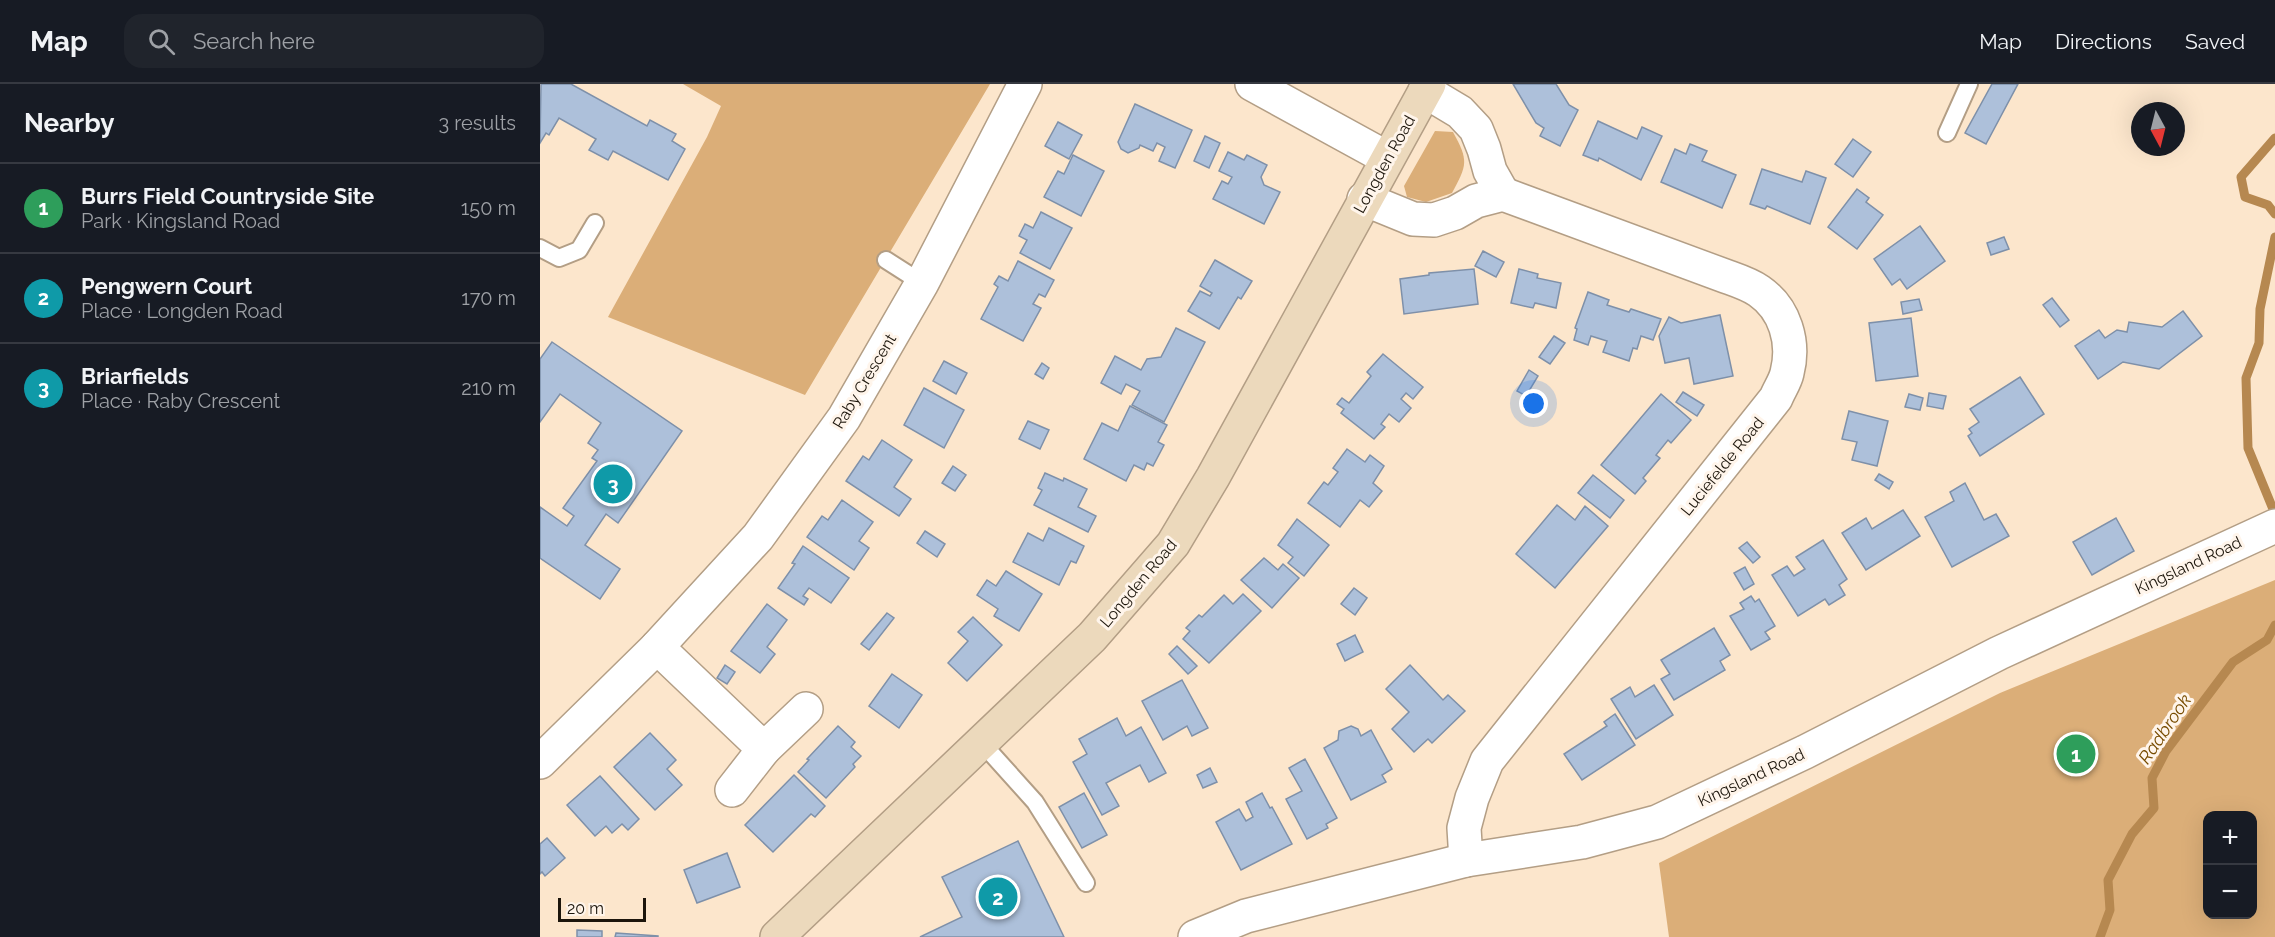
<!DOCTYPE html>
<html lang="en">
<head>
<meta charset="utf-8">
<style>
	body { margin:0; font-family:Raleway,sans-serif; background:#20242c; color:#f1f3f6 }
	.controls { position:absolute; right:18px; bottom:18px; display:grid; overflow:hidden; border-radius:12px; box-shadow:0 6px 24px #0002 }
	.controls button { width:54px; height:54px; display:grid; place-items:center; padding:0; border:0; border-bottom:2px solid #363941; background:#171b24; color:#f1f3f6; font:30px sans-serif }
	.compass { position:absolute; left:1591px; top:18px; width:54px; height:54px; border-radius:50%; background:#171b24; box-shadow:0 6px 24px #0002; rotate:173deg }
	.scale { position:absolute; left:18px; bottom:15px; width:88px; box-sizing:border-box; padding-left:6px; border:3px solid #1c150b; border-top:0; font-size:16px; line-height:21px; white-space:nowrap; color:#1c150b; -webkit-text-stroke:4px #fff5eb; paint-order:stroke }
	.you { position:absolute; left:994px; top:320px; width:21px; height:21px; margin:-15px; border:4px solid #fff; border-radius:50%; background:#1a73e8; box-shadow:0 0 0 9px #1a73e833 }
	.badge { display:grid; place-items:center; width:39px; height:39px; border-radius:50%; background:#2377e2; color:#fff; font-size:20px; font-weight:700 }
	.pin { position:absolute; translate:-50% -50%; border:3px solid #fff; box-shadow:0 2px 6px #0006 }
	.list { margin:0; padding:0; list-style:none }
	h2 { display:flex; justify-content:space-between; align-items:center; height:78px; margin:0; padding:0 24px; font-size:26px }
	h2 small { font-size:20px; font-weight:400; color:#9ea1a6 }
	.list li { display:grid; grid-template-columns:39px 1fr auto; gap:18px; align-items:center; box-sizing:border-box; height:90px; padding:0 24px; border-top:2px solid #363941 }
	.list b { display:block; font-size:22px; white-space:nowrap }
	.list p { margin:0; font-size:20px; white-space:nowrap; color:#9ea1a6 }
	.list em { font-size:20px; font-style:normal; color:#9ea1a6 }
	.icon { flex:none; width:33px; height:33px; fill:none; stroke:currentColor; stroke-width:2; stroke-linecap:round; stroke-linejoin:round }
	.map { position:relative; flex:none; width:1735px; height:853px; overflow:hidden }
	header { display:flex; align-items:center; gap:36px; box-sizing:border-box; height:84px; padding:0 30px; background:#171b24; border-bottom:2px solid #363941 }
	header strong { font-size:28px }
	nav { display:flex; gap:33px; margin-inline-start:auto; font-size:21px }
	.search { width:420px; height:54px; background:#20242c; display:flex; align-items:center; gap:15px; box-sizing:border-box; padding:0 21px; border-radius:18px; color:#9ea1a6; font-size:22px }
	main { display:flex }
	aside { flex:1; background:#171b24 }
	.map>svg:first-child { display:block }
	.green { fill:#dbae78; fill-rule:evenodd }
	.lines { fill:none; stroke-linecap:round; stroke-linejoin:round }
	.stream { stroke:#b68850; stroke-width:9 }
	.building { fill:#adc0da; stroke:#7e90a9; stroke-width:1.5 }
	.lane-casing { stroke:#b39e85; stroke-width:20 }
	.street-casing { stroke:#b39e85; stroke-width:36 }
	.secondary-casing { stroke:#b39e85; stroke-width:36 }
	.lane { stroke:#fff; stroke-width:16 }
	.street { stroke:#fff; stroke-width:33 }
	.secondary { stroke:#ecd9bc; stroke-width:33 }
	.labels { text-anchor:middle; stroke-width:6; stroke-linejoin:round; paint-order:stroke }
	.street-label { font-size:16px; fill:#1c150b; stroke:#fff5eb }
	.water-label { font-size:18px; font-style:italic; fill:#784c00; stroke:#fff5eb }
</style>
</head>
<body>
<header>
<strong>Map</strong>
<div class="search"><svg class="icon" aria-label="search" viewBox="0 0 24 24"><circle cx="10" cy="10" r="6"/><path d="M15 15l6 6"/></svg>Search here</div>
<nav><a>Map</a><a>Directions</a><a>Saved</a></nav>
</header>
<main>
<aside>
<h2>Nearby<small>3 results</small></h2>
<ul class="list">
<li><span class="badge" style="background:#2e9e5b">1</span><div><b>Burrs Field Countryside Site</b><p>Park · Kingsland Road</p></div><em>150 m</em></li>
<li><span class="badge" style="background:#0f9aa8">2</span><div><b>Pengwern Court</b><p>Place · Longden Road</p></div><em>170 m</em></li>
<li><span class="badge" style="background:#0f9aa8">3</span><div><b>Briarfields</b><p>Place · Raby Crescent</p></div><em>210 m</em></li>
</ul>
</aside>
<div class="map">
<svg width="1735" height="853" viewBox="0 0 1735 853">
	<rect width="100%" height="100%" fill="#fce6cc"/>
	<!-- green -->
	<g class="green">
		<polygon points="143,0 450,0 265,311 68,233 167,53 181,22"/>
		<path d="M895 47 913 48C929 77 927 81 912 109L886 118 867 113 864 102Z"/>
		<path d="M1735 496V853H1129L1119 779 1460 609ZM1668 732H1712V830H1668Z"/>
	</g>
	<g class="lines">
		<!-- stream -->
		<g class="stream">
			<polyline points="1735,54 1701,93 1705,113 1728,121 1735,130"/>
			<polyline points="1735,153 1720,225 1719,259 1706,294 1708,364 1735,430"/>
			<polyline points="1560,853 1570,826 1568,796 1592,750 1614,724 1612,694 1626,667 1693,578 1727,556 1735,541"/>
		</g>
	</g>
	<!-- building -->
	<g class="building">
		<polygon points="1,0 31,0 107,42 110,36 136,50 132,57 145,65 128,96 73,67 68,76 49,66 56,55 19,34 9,51 6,49 0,59"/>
		<polygon points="973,0 1016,0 1029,21 1038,26 1020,62 1000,52 1004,44 996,39"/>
		<polygon points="1452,0 1478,0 1446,60 1425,49"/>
		<polygon points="595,20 652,46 635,84 619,77 625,63 617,59 613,67 600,61 599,64 588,69 581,65 578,58"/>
		<polygon points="1058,37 1097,55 1102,43 1122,52 1101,96 1059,74 1058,77 1043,71"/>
		<polygon points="518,38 542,51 529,75 505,62"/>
		<polygon points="665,52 680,59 669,84 654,77"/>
		<polygon points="1313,55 1331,68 1313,93 1295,80"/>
		<polygon points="1150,60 1167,67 1162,77 1196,91 1182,124 1121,98 1135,65 1146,70"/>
		<polygon points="688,68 704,76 707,71 727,81 721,93 724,101 740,108 724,140 673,115 682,97 688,100 692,93 679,87"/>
		<polygon points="533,71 564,87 541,132 504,113 518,87 524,90"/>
		<polygon points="1222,85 1262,98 1266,87 1286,94 1270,140 1227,122 1225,125 1210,120"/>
		<polygon points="1317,105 1329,114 1326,118 1343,131 1317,165 1288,143"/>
		<polygon points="501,128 532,144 510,185 480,169 487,156 479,152 485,140 493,144"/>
		<polygon points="1380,142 1405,177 1367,205 1360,195 1352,201 1334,175"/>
		<polygon points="1464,153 1469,165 1451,171 1447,159"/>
		<polygon points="943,167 964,178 956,193 935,182"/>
		<polygon points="675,176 712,197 701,215 698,213 679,245 648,227 660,207 670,212 672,209 660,202"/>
		<polygon points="478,177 514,196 505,213 499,210 493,220 501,224 483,257 441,235 458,203 454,200 459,192 468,197"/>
		<polygon points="934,185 938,220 864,230 860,195 889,191 889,189"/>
		<polygon points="979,185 998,190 997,194 1021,199 1016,224 995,219 993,224 971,219"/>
		<polygon points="1048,208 1069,216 1067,221 1089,228 1091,225 1121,235 1113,256 1101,252 1097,265 1093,264 1089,277 1063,268 1067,257 1051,252 1048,261 1034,256 1037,245 1035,244"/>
		<polygon points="1512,214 1529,236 1520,243 1503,221"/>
		<polygon points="1379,215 1382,226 1363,230 1361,218"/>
		<polygon points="1643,227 1662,252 1619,285 1583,278 1558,295 1535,262 1559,246 1565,254 1577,246 1587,248 1589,238 1622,243"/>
		<polygon points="1180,231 1193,292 1154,300 1149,274 1125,279 1119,252 1129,233 1141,239"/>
		<polygon points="1371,234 1378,292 1336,297 1329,239"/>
		<polygon points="636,244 665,258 624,338 592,321 600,307 586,300 581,310 561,299 575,272 601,286 607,275 621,273"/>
		<polygon points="1014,252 1025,259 1010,280 999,273"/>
		<polygon points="12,258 142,347 78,439 66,430 45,461 80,485 60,515 0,474 0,423 27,442 34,432 23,424 57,377 52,374 58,366 48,359 61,339 20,310 0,338 0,275"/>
		<polygon points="843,270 883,303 873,315 866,309 861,315 871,324 859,338 849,330 841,340 845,343 834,355 801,329 804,325 797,320 802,314 809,319 831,292 827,288"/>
		<polygon points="404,277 427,289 416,310 393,297"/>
		<polygon points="502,279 509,284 503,295 495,290"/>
		<polygon points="989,286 998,292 986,312 977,307"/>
		<polygon points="1480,293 1504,330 1440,372 1428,352 1432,349 1429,345 1439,338 1430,325"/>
		<polygon points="384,304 424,326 404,364 364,341"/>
		<polygon points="1143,308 1164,321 1157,332 1136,318"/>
		<polygon points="1389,309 1406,312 1403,325 1387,322"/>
		<polygon points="1121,310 1151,336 1131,359 1128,356 1116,371 1120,374 1103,394 1106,397 1095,410 1061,381"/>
		<polygon points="1369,310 1383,314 1380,326 1365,323"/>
		<polygon points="590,322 627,341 618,358 624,361 613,382 607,379 604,386 594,381 586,397 544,375 562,339 578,347"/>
		<polygon points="1309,327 1348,337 1337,382 1312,376 1317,358 1302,355"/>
		<polygon points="488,337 509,346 500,365 479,355"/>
		<polygon points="342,356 372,376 354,403 371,415 359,432 306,397 323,372 329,376"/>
		<polygon points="807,365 825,378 830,371 844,382 833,399 842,407 829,423 820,416 800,443 768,419 784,398 788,401 798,388 793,384"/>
		<polygon points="413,382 426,391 415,407 402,399"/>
		<polygon points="505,389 523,397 524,394 547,405 538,423 556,432 548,448 494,421 502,406 498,404"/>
		<polygon points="1339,390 1353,398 1349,405 1335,396"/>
		<polygon points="1053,391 1084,416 1070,434 1038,409"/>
		<polygon points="1425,399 1444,436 1456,430 1469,452 1412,483 1385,433 1414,417 1410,408"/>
		<polygon points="302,416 333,438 319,457 329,464 314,486 267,453 282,432 288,436"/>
		<polygon points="1017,421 1035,436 1045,422 1068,442 1015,504 976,470"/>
		<polygon points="1363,426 1380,452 1326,486 1302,449 1326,434 1332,445"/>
		<polygon points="1576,434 1594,467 1552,491 1533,458"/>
		<polygon points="757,435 789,461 764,492 748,479 753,473 738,461"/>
		<polygon points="509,444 544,462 536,479 531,477 519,501 473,478 488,449 503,457"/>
		<polygon points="385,447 405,460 397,473 377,459"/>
		<polygon points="1283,456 1307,495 1299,501 1305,511 1289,521 1285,515 1258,532 1232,491 1247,482 1254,492 1265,485 1256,473"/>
		<polygon points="1207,458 1220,473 1213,479 1199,464"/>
		<polygon points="263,462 309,494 291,519 269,504 263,512 268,515 264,521 238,504 255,480 252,479"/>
		<polygon points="724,474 738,486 743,480 759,494 732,524 701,496"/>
		<polygon points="1205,483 1214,500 1204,506 1194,489"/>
		<polygon points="466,487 502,510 479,547 454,532 458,525 437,511 447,496 456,502"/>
		<polygon points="814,504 827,514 815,531 801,520"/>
		<polygon points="703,510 721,527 669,579 643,555 650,547 646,544 659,531 662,533 684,511 693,520"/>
		<polygon points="1211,512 1215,518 1219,515 1235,542 1225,548 1230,555 1211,566 1190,532 1204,525 1200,519"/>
		<polygon points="227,520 247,536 227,563 235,570 220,589 191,567"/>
		<polygon points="347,529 354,534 329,566 321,560"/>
		<polygon points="433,533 462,561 427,597 408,579 428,557 418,548"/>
		<polygon points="1174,544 1190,571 1180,577 1185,586 1134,616 1121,595 1130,590 1121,576"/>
		<polygon points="815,551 823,568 805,577 797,560"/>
		<polygon points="637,562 657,582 648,590 629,570"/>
		<polygon points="185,581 195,588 187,600 177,594"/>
		<polygon points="870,581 903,616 908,611 925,627 892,659 888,655 874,668 852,645 869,628 846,605"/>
		<polygon points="352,590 382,611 359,644 329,622"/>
		<polygon points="642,596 668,644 652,652 647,642 623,656 602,617"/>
		<polygon points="1114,601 1133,631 1096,655 1071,615 1090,603 1095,613"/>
		<polygon points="1075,630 1095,661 1042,696 1024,670 1067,642 1064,638"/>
		<polygon points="577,634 586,652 601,643 626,689 609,698 600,681 566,699 579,722 562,731 533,678 547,670 539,655"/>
		<polygon points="298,642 315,658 311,663 321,672 313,680 315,683 286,714 258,688 269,676 267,675"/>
		<polygon points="811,642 818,645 821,652 831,646 852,685 842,691 846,698 811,716 784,664 798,656 799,647"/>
		<polygon points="110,649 136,676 127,685 142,701 115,726 74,683"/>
		<polygon points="765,675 797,734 786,740 788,744 767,755 746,715 762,707 749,684"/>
		<polygon points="670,684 677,698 663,704 657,691"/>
		<polygon points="254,691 285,722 275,733 271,730 233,768 205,741"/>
		<polygon points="60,692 99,735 88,746 82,740 72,749 66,742 55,752 27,721"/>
		<polygon points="544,709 567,751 542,764 519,723"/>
		<polygon points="722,709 730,724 732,723 752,760 701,786 676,738 699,725 706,737 713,733 706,718"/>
		<polygon points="7,754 25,774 5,792 2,788 0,790 0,760"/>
		<polygon points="478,757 524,853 380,853 422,833 402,793"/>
		<polygon points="187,769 200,803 157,819 144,786"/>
		<polygon points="37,846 62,847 62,853 37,853"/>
		<polygon points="76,849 118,852 118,853 75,853"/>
	</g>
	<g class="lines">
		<!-- lane casing -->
		<g class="lane-casing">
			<g id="lane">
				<polyline points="1407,49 1429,0"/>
				<polyline points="0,164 19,174 39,166 55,139"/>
				<polyline points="346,176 382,199"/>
				<polyline points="442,659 495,718 546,799"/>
			</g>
		</g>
		<!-- street casing -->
		<g class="street-casing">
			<g id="street">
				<polyline points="712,0 847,74"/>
				<polyline points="824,115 873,135 894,136 915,129 936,117 963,110 950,87 944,65 936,45 920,28 885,7"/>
				<polyline points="117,563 224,665 192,706"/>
				<polyline points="224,665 266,625"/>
				<polyline points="0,678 117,563 218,453 304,334 382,199 485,0"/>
				<path d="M926 776 924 744 932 714 947 677 1236 314C1239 306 1245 298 1247 289 1255 258 1245 225 1219 207 1209 200 1196 196 1185 192L963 110"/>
				<polyline points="655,853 706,832 926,776 1042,758 1117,738 1265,668 1459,569 1735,442"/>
			</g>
		</g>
		<!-- secondary casing -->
		<g class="secondary-casing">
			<polyline id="secondary" points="237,853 552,553 633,460 673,393 889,0"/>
		</g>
		<!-- lane -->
		<use href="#lane" class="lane"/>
		<!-- street -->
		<use href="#street" class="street"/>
		<!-- secondary -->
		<use href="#secondary" class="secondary"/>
	</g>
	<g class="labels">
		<!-- street labels -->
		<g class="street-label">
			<text transform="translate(844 80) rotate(-61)" y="6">Longden Road</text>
			<text transform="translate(324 297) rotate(-59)" y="6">Raby Crescent</text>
			<text transform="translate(1182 382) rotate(-51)" y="6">Luciefelde Road</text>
			<text transform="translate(1648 481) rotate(-25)" y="6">Kingsland Road</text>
			<text transform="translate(598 499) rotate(-50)" y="6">Longden Road</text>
			<text transform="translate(1211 693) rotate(-25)" y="6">Kingsland Road</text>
		</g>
		<!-- water labels -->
		<g class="water-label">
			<text transform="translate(1625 645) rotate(-56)" y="6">Radbrook</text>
		</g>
	</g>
</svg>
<div class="controls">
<button>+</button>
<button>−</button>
</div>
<svg class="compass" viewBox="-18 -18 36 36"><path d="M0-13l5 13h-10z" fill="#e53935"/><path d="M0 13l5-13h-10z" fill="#9ea1a6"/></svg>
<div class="scale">20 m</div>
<div class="you"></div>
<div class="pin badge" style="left:1536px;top:670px;background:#2e9e5b">1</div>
<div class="pin badge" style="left:458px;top:813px;background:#0f9aa8">2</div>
<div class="pin badge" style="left:73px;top:400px;background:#0f9aa8">3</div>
</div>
</main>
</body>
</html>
